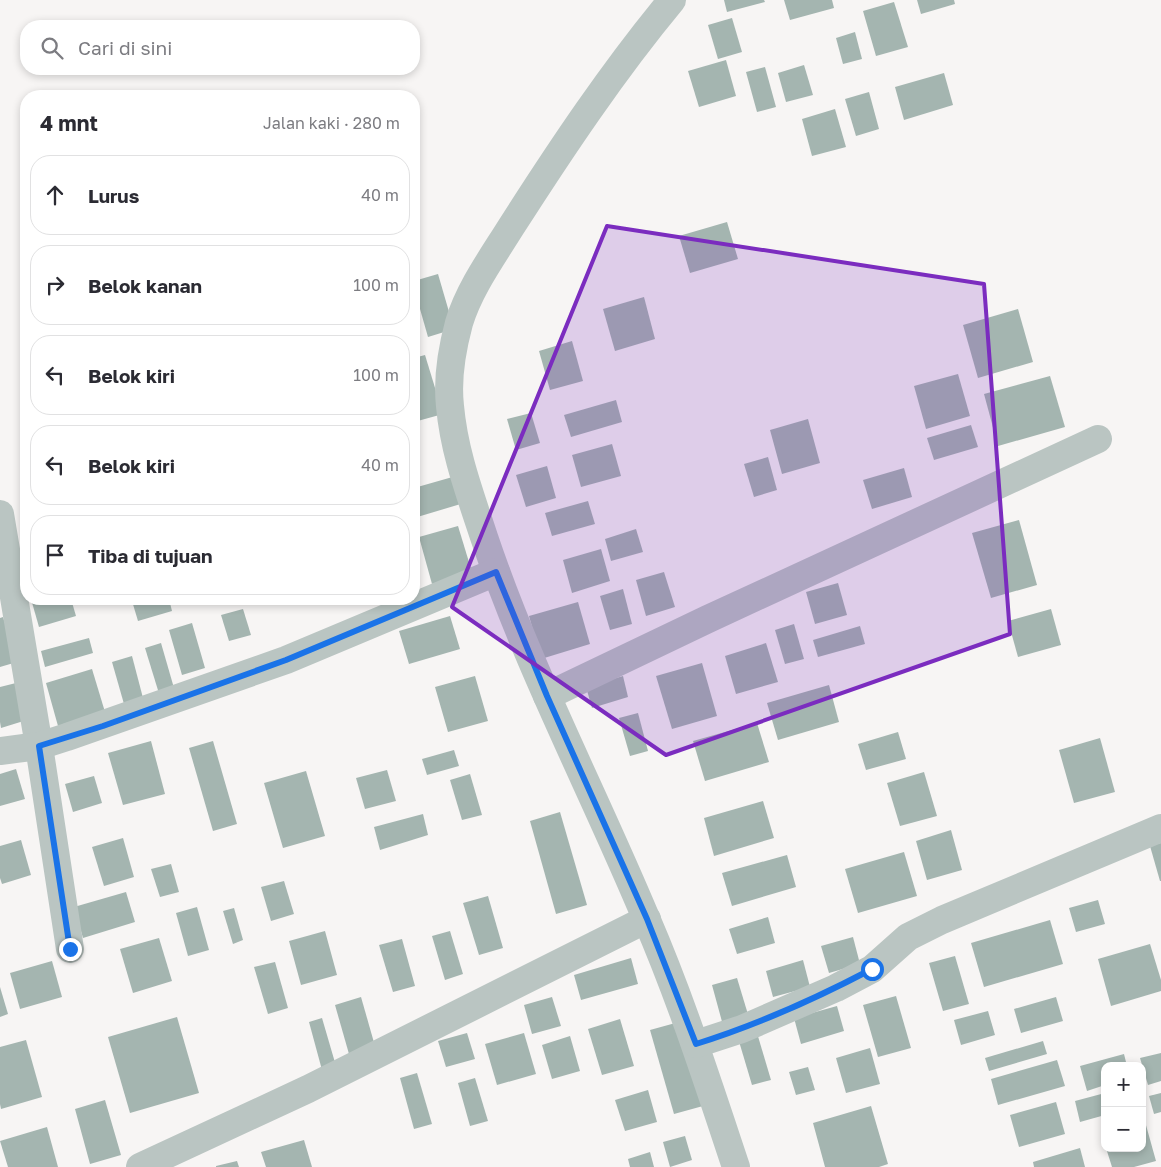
<!DOCTYPE html>
<html lang="id">
<head>
<meta charset="utf-8">
<style>
	body { margin:0; font-family:"Golos Text",sans-serif; background:#f2f2f3; color:#2b2b33 }
	.controls { position:absolute; right:15px; bottom:15px; display:grid; overflow:hidden; border-radius:10px; box-shadow:0 2px 8px #0003 }
	.controls button { width:45px; height:45px; display:grid; place-items:center; padding:0; border:0; border-bottom:1px solid #e1e1e2; background:#fff; color:#2b2b33; font:25px sans-serif }
	.stop { position:absolute; width:15px; height:15px; margin:-11px; border:4px solid #1a73e8; border-radius:50%; background:#fff }
	.stop.end { background:#1a73e8; border-color:#fff; box-shadow:0 1px 5px #0008 }
	.list { margin:0; padding:0; list-style:none }
	h2 { display:flex; justify-content:space-between; align-items:center; height:65px; margin:0; padding:0 20px; font-size:21px }
	h2 small { font-size:16px; font-weight:400; color:#7c7c81 }
	.list li { display:grid; grid-template-columns:32px 1fr auto; gap:15px; align-items:center; box-sizing:border-box; height:80px; margin:0 10px 10px; padding:0 10px; border:1px solid #e1e1e2; border-radius:20px }
	.list b { display:block; font-size:19px; white-space:nowrap }
	.list em { font-size:16px; font-style:normal; color:#7c7c81 }
	.icon { flex:none; width:28px; height:28px; fill:none; stroke:currentColor; stroke-width:2; stroke-linecap:round; stroke-linejoin:round }
	.map { position:relative; flex:none; width:1161px; height:1167px; overflow:hidden }
	.search { position:absolute; background:#fff; box-shadow:0 2px 8px #0003; left:20px; top:20px; width:400px; height:55px; display:flex; align-items:center; gap:12px; box-sizing:border-box; padding:0 18px; border-radius:20px; color:#7c7c81; font-size:19px }
	.panel { position:absolute; background:#fff; box-shadow:0 2px 8px #0003; left:20px; top:90px; width:400px; height:515px; border-radius:20px }
	.map>svg:first-child { display:block }
	.building { fill:#a4b5b0 }
	.lines { fill:none; stroke-linecap:round; stroke-linejoin:round }
	.minor { stroke:#bac5c2; stroke-width:28 }
	.route { stroke:#1a73e8; stroke-width:6 }
	.marked { fill:#7b2cbf; fill-opacity:0.2; stroke:#7b2cbf; stroke-width:4; stroke-linejoin:round }
</style>
</head>
<body>
<div class="map">
<svg width="1161" height="1167" viewBox="0 0 1161 1167">
	<rect width="100%" height="100%" fill="#f7f5f4"/>
	<!-- building -->
	<g class="building">
		<polygon points="724,0 764,0 765,2 727,12"/>
		<polygon points="784,0 832,0 834,8 790,20"/>
		<polygon points="917,0 954,0 955,4 921,14"/>
		<polygon points="894,2 908,47 876,56 863,11"/>
		<polygon points="732,18 742,52 718,59 708,25"/>
		<polygon points="855,32 862,59 843,64 836,38"/>
		<polygon points="726,60 736,96 699,107 688,71"/>
		<polygon points="804,65 813,95 786,102 778,73"/>
		<polygon points="765,67 776,107 757,112 746,72"/>
		<polygon points="944,73 953,105 904,120 895,87"/>
		<polygon points="869,92 879,129 856,136 845,99"/>
		<polygon points="835,109 846,147 812,156 802,119"/>
		<polygon points="727,222 738,259 690,273 679,236"/>
		<polygon points="438,274 454,329 428,337 414,288 414,281"/>
		<polygon points="644,297 655,339 615,351 603,309"/>
		<polygon points="1018,309 1033,362 978,378 963,325"/>
		<polygon points="572,341 583,381 550,390 539,351"/>
		<polygon points="425,355 443,414 414,422 414,358"/>
		<polygon points="958,374 970,416 926,429 914,386"/>
		<polygon points="1050,376 1065,427 998,446 984,394"/>
		<polygon points="616,400 622,422 571,437 564,415"/>
		<polygon points="531,413 540,443 516,450 507,419"/>
		<polygon points="808,419 820,463 782,474 770,430"/>
		<polygon points="971,425 978,447 934,460 927,438"/>
		<polygon points="612,444 621,476 581,487 572,455"/>
		<polygon points="768,457 777,490 754,497 744,464"/>
		<polygon points="547,466 556,498 526,507 516,475"/>
		<polygon points="904,468 912,497 872,509 863,480"/>
		<polygon points="456,476 464,503 414,518 414,488"/>
		<polygon points="588,501 595,524 552,536 545,513"/>
		<polygon points="1019,520 1037,585 991,598 972,533"/>
		<polygon points="458,526 472,572 432,584 419,537"/>
		<polygon points="636,529 643,552 611,561 605,539"/>
		<polygon points="601,549 610,581 572,593 563,560"/>
		<polygon points="664,572 675,607 646,616 636,580"/>
		<polygon points="838,583 847,615 815,624 806,592"/>
		<polygon points="623,589 632,624 610,630 600,596"/>
		<polygon points="31,599 71,599 76,616 39,627"/>
		<polygon points="139,599 169,599 172,611 138,621 132,601"/>
		<polygon points="578,602 590,644 541,659 529,616"/>
		<polygon points="243,609 251,635 229,641 221,615"/>
		<polygon points="1051,609 1061,645 1018,657 1008,621"/>
		<polygon points="450,616 460,649 409,664 399,631"/>
		<polygon points="3,617 17,662 0,667 0,618"/>
		<polygon points="192,623 205,668 182,675 169,630"/>
		<polygon points="794,624 804,659 785,664 775,630"/>
		<polygon points="860,626 865,644 818,657 813,640"/>
		<polygon points="89,638 93,653 45,667 41,651"/>
		<polygon points="161,643 176,695 161,700 145,648"/>
		<polygon points="766,643 778,682 736,694 725,656"/>
		<polygon points="132,656 143,698 124,704 112,662"/>
		<polygon points="702,663 717,716 672,729 656,676"/>
		<polygon points="92,669 105,712 58,726 46,683"/>
		<polygon points="475,676 488,721 448,732 435,687"/>
		<polygon points="623,676 628,697 592,708 586,687"/>
		<polygon points="20,682 30,719 1,728 0,722 0,687"/>
		<polygon points="829,685 839,722 778,740 767,703"/>
		<polygon points="638,713 648,751 630,756 619,718"/>
		<polygon points="757,723 769,762 705,781 693,741"/>
		<polygon points="898,732 906,759 866,770 858,744"/>
		<polygon points="1100,738 1115,792 1074,803 1059,750"/>
		<polygon points="151,741 165,794 123,805 108,753"/>
		<polygon points="213,741 237,824 213,831 189,748"/>
		<polygon points="454,750 459,766 427,775 422,759"/>
		<polygon points="16,769 25,799 0,806 0,774"/>
		<polygon points="387,770 396,801 365,809 356,778"/>
		<polygon points="306,771 325,836 283,848 264,783"/>
		<polygon points="924,772 937,816 900,826 887,783"/>
		<polygon points="470,774 482,815 462,820 450,780"/>
		<polygon points="94,776 102,803 73,812 65,784"/>
		<polygon points="763,801 774,838 714,856 704,818"/>
		<polygon points="560,812 587,905 556,914 530,821"/>
		<polygon points="423,814 428,835 380,850 374,827"/>
		<polygon points="951,830 962,870 927,880 916,841"/>
		<polygon points="123,838 134,877 104,886 92,847"/>
		<polygon points="21,840 31,875 2,884 0,878 0,846"/>
		<polygon points="1161,843 1161,881 1160,881 1150,846"/>
		<polygon points="904,852 917,896 858,913 845,869"/>
		<polygon points="787,855 796,887 732,906 722,873"/>
		<polygon points="171,864 179,892 160,897 151,869"/>
		<polygon points="284,881 294,914 271,921 261,887"/>
		<polygon points="126,892 135,922 83,938 74,907"/>
		<polygon points="488,896 503,948 479,955 463,903"/>
		<polygon points="1098,900 1105,924 1076,932 1069,908"/>
		<polygon points="197,907 209,950 188,956 176,913"/>
		<polygon points="234,908 243,940 233,944 223,911"/>
		<polygon points="768,917 775,943 737,954 729,929"/>
		<polygon points="1050,920 1063,964 984,987 971,943"/>
		<polygon points="325,931 337,975 301,985 289,941"/>
		<polygon points="450,931 463,974 445,980 432,936"/>
		<polygon points="853,937 860,964 829,973 821,946"/>
		<polygon points="159,938 172,981 133,993 120,949"/>
		<polygon points="402,939 415,986 393,992 379,945"/>
		<polygon points="1150,944 1161,980 1161,991 1111,1006 1098,959"/>
		<polygon points="955,956 969,1004 943,1011 929,963"/>
		<polygon points="631,958 638,984 581,1000 574,975"/>
		<polygon points="803,960 810,987 773,997 766,971"/>
		<polygon points="52,961 62,997 20,1009 10,973"/>
		<polygon points="275,962 288,1008 268,1014 254,967"/>
		<polygon points="737,978 750,1021 724,1029 712,985"/>
		<polygon points="0,987 8,1014 0,1017"/>
		<polygon points="896,996 911,1048 878,1057 863,1005"/>
		<polygon points="361,997 375,1046 349,1054 335,1005"/>
		<polygon points="552,997 561,1026 532,1034 524,1005"/>
		<polygon points="1056,997 1063,1021 1021,1033 1014,1009"/>
		<polygon points="837,1006 844,1031 801,1044 794,1018"/>
		<polygon points="988,1011 995,1035 961,1045 954,1020"/>
		<polygon points="177,1017 199,1093 130,1113 108,1037"/>
		<polygon points="322,1018 336,1066 322,1070 309,1022"/>
		<polygon points="620,1019 634,1066 602,1075 588,1029"/>
		<polygon points="679,1022 703,1106 674,1114 650,1030"/>
		<polygon points="467,1033 475,1059 446,1067 438,1041"/>
		<polygon points="524,1033 536,1074 497,1085 485,1044"/>
		<polygon points="757,1033 771,1080 752,1085 738,1038"/>
		<polygon points="570,1036 580,1071 552,1079 542,1045"/>
		<polygon points="26,1040 42,1097 1,1109 0,1104 0,1047"/>
		<polygon points="1043,1041 1047,1054 989,1071 985,1058"/>
		<polygon points="870,1048 880,1084 846,1093 836,1058"/>
		<polygon points="1161,1053 1161,1081 1148,1085 1140,1058"/>
		<polygon points="1124,1054 1127,1066 1105,1066 1105,1085 1087,1091 1080,1066"/>
		<polygon points="1057,1060 1065,1086 998,1105 991,1079"/>
		<polygon points="808,1067 815,1090 796,1095 789,1072"/>
		<polygon points="417,1073 432,1124 414,1129 400,1078"/>
		<polygon points="475,1078 488,1121 470,1126 458,1083"/>
		<polygon points="648,1090 657,1122 625,1131 615,1100"/>
		<polygon points="1105,1093 1105,1115 1080,1122 1075,1101"/>
		<polygon points="1161,1093 1161,1112 1154,1114 1149,1096"/>
		<polygon points="105,1100 121,1155 90,1164 75,1109"/>
		<polygon points="1056,1102 1065,1134 1019,1147 1010,1115"/>
		<polygon points="871,1106 888,1164 879,1167 825,1167 813,1123"/>
		<polygon points="1144,1118 1156,1161 1134,1167 1112,1167 1106,1148 1142,1148 1142,1119"/>
		<polygon points="47,1127 58,1167 8,1167 0,1141"/>
		<polygon points="685,1136 692,1160 670,1167 663,1142"/>
		<polygon points="304,1140 312,1167 266,1167 261,1152"/>
		<polygon points="1080,1148 1085,1167 1034,1167 1033,1162"/>
		<polygon points="650,1152 654,1167 630,1167 628,1159"/>
		<polygon points="237,1161 239,1167 216,1167 216,1166"/>
	</g>
	<g class="lines">
		<!-- minor -->
		<g class="minor">
			<path d="M672 0C613 71 561 149 511 227 493 256 469 289 459 323 452 349 447 379 450 406 454 452 470 494 484 537 528 668 593 791 646 918 681 999 708 1083 736 1167"/>
			<polyline points="0,514 39,746 70,949"/>
			<polyline points="547,696 708,619 1098,439"/>
			<polyline points="0,751 39,746 67,737 286,660 496,572"/>
			<polyline points="696,1044 742,1029 836,988 872,969 908,937 942,920 1161,828"/>
			<polyline points="140,1167 308,1089 647,919"/>
		</g>
	</g>
	<g class="lines">
		<!-- route -->
		<path class="route" d="M70 949 39 746 103 726 286 660 496 572 547 696 647 919 696 1044C757 1025 815 999 872 969"/>
	</g>
	<!-- marked area -->
	<path class="marked" d="M607 226 984 284 1010 634 666 755 452 607Z"/>
</svg>
<div class="controls">
<button>+</button>
<button>−</button>
</div>
<div class="stop" style="left:872px;top:969px"></div>
<div class="stop end" style="left:70px;top:949px"></div>
<div class="search"><svg class="icon" aria-label="search" viewBox="0 0 24 24"><circle cx="10" cy="10" r="6"/><path d="M15 15l6 6"/></svg>Cari di sini</div>
<section class="panel">
<h2>4 mnt<small>Jalan kaki · 280 m</small></h2>
<ul class="list">
<li><svg class="icon" aria-label="ahead" viewBox="0 0 24 24"><path d="M12 20V5M6 11l6-6 6 6"/></svg><div><b>Lurus</b></div><em>40 m</em></li>
<li><svg class="icon" aria-label="right" viewBox="0 0 24 24"><path d="M7 20v-9h11M14 6l5 5-5 5"/></svg><div><b>Belok kanan</b></div><em>100 m</em></li>
<li><svg class="icon" aria-label="left" viewBox="0 0 24 24"><path d="M17 20v-9H6M10 6l-5 5 5 5"/></svg><div><b>Belok kiri</b></div><em>100 m</em></li>
<li><svg class="icon" aria-label="left" viewBox="0 0 24 24"><path d="M17 20v-9H6M10 6l-5 5 5 5"/></svg><div><b>Belok kiri</b></div><em>40 m</em></li>
<li><svg class="icon" aria-label="arrive" viewBox="0 0 24 24"><path d="M6 21V4h12l-3 4 3 4H6"/></svg><div><b>Tiba di tujuan</b></div></li>
</ul>
</section>
</div>
</body>
</html>
